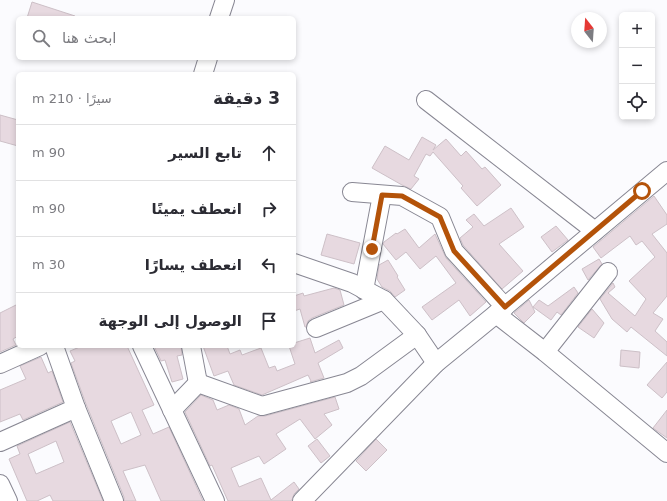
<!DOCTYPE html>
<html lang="ar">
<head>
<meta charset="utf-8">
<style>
	body { margin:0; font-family:"DejaVu Sans","Noto Naskh Arabic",sans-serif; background:#f7f7f7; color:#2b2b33; direction:rtl }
	.controls { position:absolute; right:12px; top:12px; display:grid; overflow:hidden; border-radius:6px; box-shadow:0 2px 6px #0003 }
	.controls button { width:36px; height:36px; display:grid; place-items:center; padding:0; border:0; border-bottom:1px solid #e1e1e2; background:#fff; color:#2b2b33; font:20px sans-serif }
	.compass { position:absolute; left:571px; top:12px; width:36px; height:36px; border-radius:50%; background:#fff; box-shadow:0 2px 6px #0003; rotate:343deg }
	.stop { position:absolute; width:12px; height:12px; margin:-9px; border:3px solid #b45309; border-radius:50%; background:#fff }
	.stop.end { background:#b45309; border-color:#fff; box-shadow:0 1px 4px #0008 }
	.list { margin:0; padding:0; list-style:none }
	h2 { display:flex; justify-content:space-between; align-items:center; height:52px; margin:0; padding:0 16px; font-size:17px }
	h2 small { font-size:13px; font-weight:400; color:#7c7c81 }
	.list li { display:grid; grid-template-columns:26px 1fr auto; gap:12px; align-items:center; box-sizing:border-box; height:56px; padding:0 16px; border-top:1px solid #e1e1e2 }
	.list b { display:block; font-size:15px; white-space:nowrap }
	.list em { font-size:13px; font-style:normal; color:#7c7c81 }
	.icon { flex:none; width:22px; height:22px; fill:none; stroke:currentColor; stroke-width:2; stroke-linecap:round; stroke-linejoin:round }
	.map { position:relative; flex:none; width:667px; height:501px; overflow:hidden; direction:ltr }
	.search { position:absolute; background:#fff; box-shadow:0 2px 6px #0003; left:16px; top:16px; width:280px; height:44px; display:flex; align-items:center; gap:10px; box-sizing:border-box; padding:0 14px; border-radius:6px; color:#7c7c81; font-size:15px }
	.panel { position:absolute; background:#fff; box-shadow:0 2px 6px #0003; left:16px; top:72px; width:280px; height:276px; border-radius:6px; direction:rtl }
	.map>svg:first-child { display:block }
	.building { fill:#e7d9e0; stroke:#cdc0c7; fill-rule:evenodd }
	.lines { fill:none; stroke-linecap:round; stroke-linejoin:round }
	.minor-casing { stroke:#888793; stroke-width:20 }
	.minor { stroke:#fff; stroke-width:18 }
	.route { stroke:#b45309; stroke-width:5 }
</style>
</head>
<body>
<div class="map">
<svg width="667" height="501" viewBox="0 0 667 501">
	<rect width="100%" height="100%" fill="#fbfbfe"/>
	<!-- building -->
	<g class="building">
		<polygon points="32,2 75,16 74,18 27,18"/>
		<polygon points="0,115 18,120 18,146 0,141"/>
		<polygon points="422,137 436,145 433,150 446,139 461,156 466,151 482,169 485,167 501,185 477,206 461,188 463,186 433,152 430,156 426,154 414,176 419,179 411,189 402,185 372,168 385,146 409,160"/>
		<polygon points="654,196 667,215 667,224 652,234 667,253 667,296 653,313 663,319 655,331 667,342 667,356 631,327 627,332 612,319 600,299 613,283 615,287 608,293 635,316 646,299 629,281 655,257 642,241 636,245 630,236 601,258 593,247"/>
		<polygon points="511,208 524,227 499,244 523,271 502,289 463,245 460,238 473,227 466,220 474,214 484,226"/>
		<polygon points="556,226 568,240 552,252 541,237"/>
		<polygon points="405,229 419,248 435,234 446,258 486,302 470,316 459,300 432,320 422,307 456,283 436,256 420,269 406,252 396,260 383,244 384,242 396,233 397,234"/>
		<polygon points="327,234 360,243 354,264 321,255"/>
		<polygon points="599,259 602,264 588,280 582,269"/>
		<polygon points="388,260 398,276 397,277 405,290 395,297 390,291 382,287 377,279 379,265"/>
		<polygon points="574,287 578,293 561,315 557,312 551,320 533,307 539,300 548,306"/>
		<polygon points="334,288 340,290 344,305 312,318 308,321 306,327 305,327 300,309 294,311 294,296 303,293 304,296"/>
		<polygon points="529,300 535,312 524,323 514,313"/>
		<polygon points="18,304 18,336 13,339 16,345 0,352 0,313"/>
		<polygon points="592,309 604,323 594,338 578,327"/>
		<polygon points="310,338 315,353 339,340 343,348 318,363 324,378 310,382 311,381 308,375 262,395 234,385 228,371 214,376 203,346 227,346 230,354 240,350 242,355 261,348 269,368 275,366 277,371 295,364 289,346 294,346 294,343"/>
		<path d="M82 346H127L154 405 142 410 153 434 169 427 203 501H161L145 465 123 471 136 501H124V497L86 404 71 363 75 361 70 351ZM131 412 141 435 121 444 111 421Z"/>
		<polygon points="154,346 181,346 182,355 177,356 183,379 172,382 165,360 161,361"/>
		<polygon points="621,350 640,352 639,368 620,366"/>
		<polygon points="41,357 48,373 52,371 63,402 23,420 20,414 0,422 0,390 26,379 20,366"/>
		<polygon points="667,362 667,392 662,398 647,385"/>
		<polygon points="201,395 213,400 217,410 229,405 239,409 245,425 258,416 265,416 335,397 339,409 324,414 332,425 315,439 300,419 276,434 286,449 264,464 259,456 231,468 239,487 261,478 271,500 294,482 299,489 294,494 292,500 290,501 228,501 212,465 210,466 185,412"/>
		<polygon points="667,410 667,438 653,428"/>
		<path d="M70 422 103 501H53L50 495 37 501H27L9 459 20 454 17 446ZM56 441 64 462 36 474 28 454Z"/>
		<polygon points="317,439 330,456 321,463 308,446"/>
		<polygon points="376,439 387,450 366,471 356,461"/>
	</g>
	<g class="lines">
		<!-- minor casing -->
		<g class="minor-casing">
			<g id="minor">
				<polyline points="219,18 225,0"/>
				<polyline points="203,74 208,58"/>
				<polyline points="426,100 595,231"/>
				<polyline points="352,192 402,196 440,217 454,251 505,307"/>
				<polyline points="294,263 352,283 384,300 417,335 436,363"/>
				<polyline points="364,290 382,195"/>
				<polyline points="496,314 545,352 667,453"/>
				<polyline points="316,328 384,300"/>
				<polyline points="142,346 215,501"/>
				<polyline points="191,346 198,383"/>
				<polyline points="545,352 608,272"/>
				<polyline points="0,364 40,346"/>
				<polyline points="76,408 114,501"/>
				<polyline points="172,410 198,383 262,406 347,383 361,376 417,335"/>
				<polyline points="0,442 76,408 54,346"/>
				<polyline points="0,484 8,501"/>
				<polyline points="302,501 436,363 496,314 667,171"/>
			</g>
		</g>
		<!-- minor -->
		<use href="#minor" class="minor"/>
	</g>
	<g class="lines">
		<!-- route -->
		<polyline class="route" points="372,249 382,195 402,196 440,217 454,251 505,307 642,191"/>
	</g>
</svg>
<div class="controls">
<button>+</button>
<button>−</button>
<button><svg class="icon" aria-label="locate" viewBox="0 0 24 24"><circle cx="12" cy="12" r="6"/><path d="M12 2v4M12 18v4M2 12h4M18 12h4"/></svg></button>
</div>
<svg class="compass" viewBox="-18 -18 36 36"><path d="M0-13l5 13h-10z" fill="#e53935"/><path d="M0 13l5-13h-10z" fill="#7c7c81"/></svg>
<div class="stop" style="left:642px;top:191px"></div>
<div class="stop end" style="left:372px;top:249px"></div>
<div class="search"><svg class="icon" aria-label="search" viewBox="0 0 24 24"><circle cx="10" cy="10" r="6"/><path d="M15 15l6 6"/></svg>ابحث هنا</div>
<section class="panel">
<h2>3 دقيقة<small>سيرًا · 210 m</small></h2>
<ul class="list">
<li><svg class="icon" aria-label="ahead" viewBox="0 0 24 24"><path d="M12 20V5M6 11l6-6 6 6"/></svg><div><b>تابع السير</b></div><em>90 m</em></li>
<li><svg class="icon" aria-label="right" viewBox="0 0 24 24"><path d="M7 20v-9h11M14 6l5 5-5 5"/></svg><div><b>انعطف يمينًا</b></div><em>90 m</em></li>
<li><svg class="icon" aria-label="left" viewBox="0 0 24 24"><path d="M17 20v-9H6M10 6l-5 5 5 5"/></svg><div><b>انعطف يسارًا</b></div><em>30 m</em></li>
<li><svg class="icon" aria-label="arrive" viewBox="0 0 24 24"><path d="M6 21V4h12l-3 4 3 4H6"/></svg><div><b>الوصول إلى الوجهة</b></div></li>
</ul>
</section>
</div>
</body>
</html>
